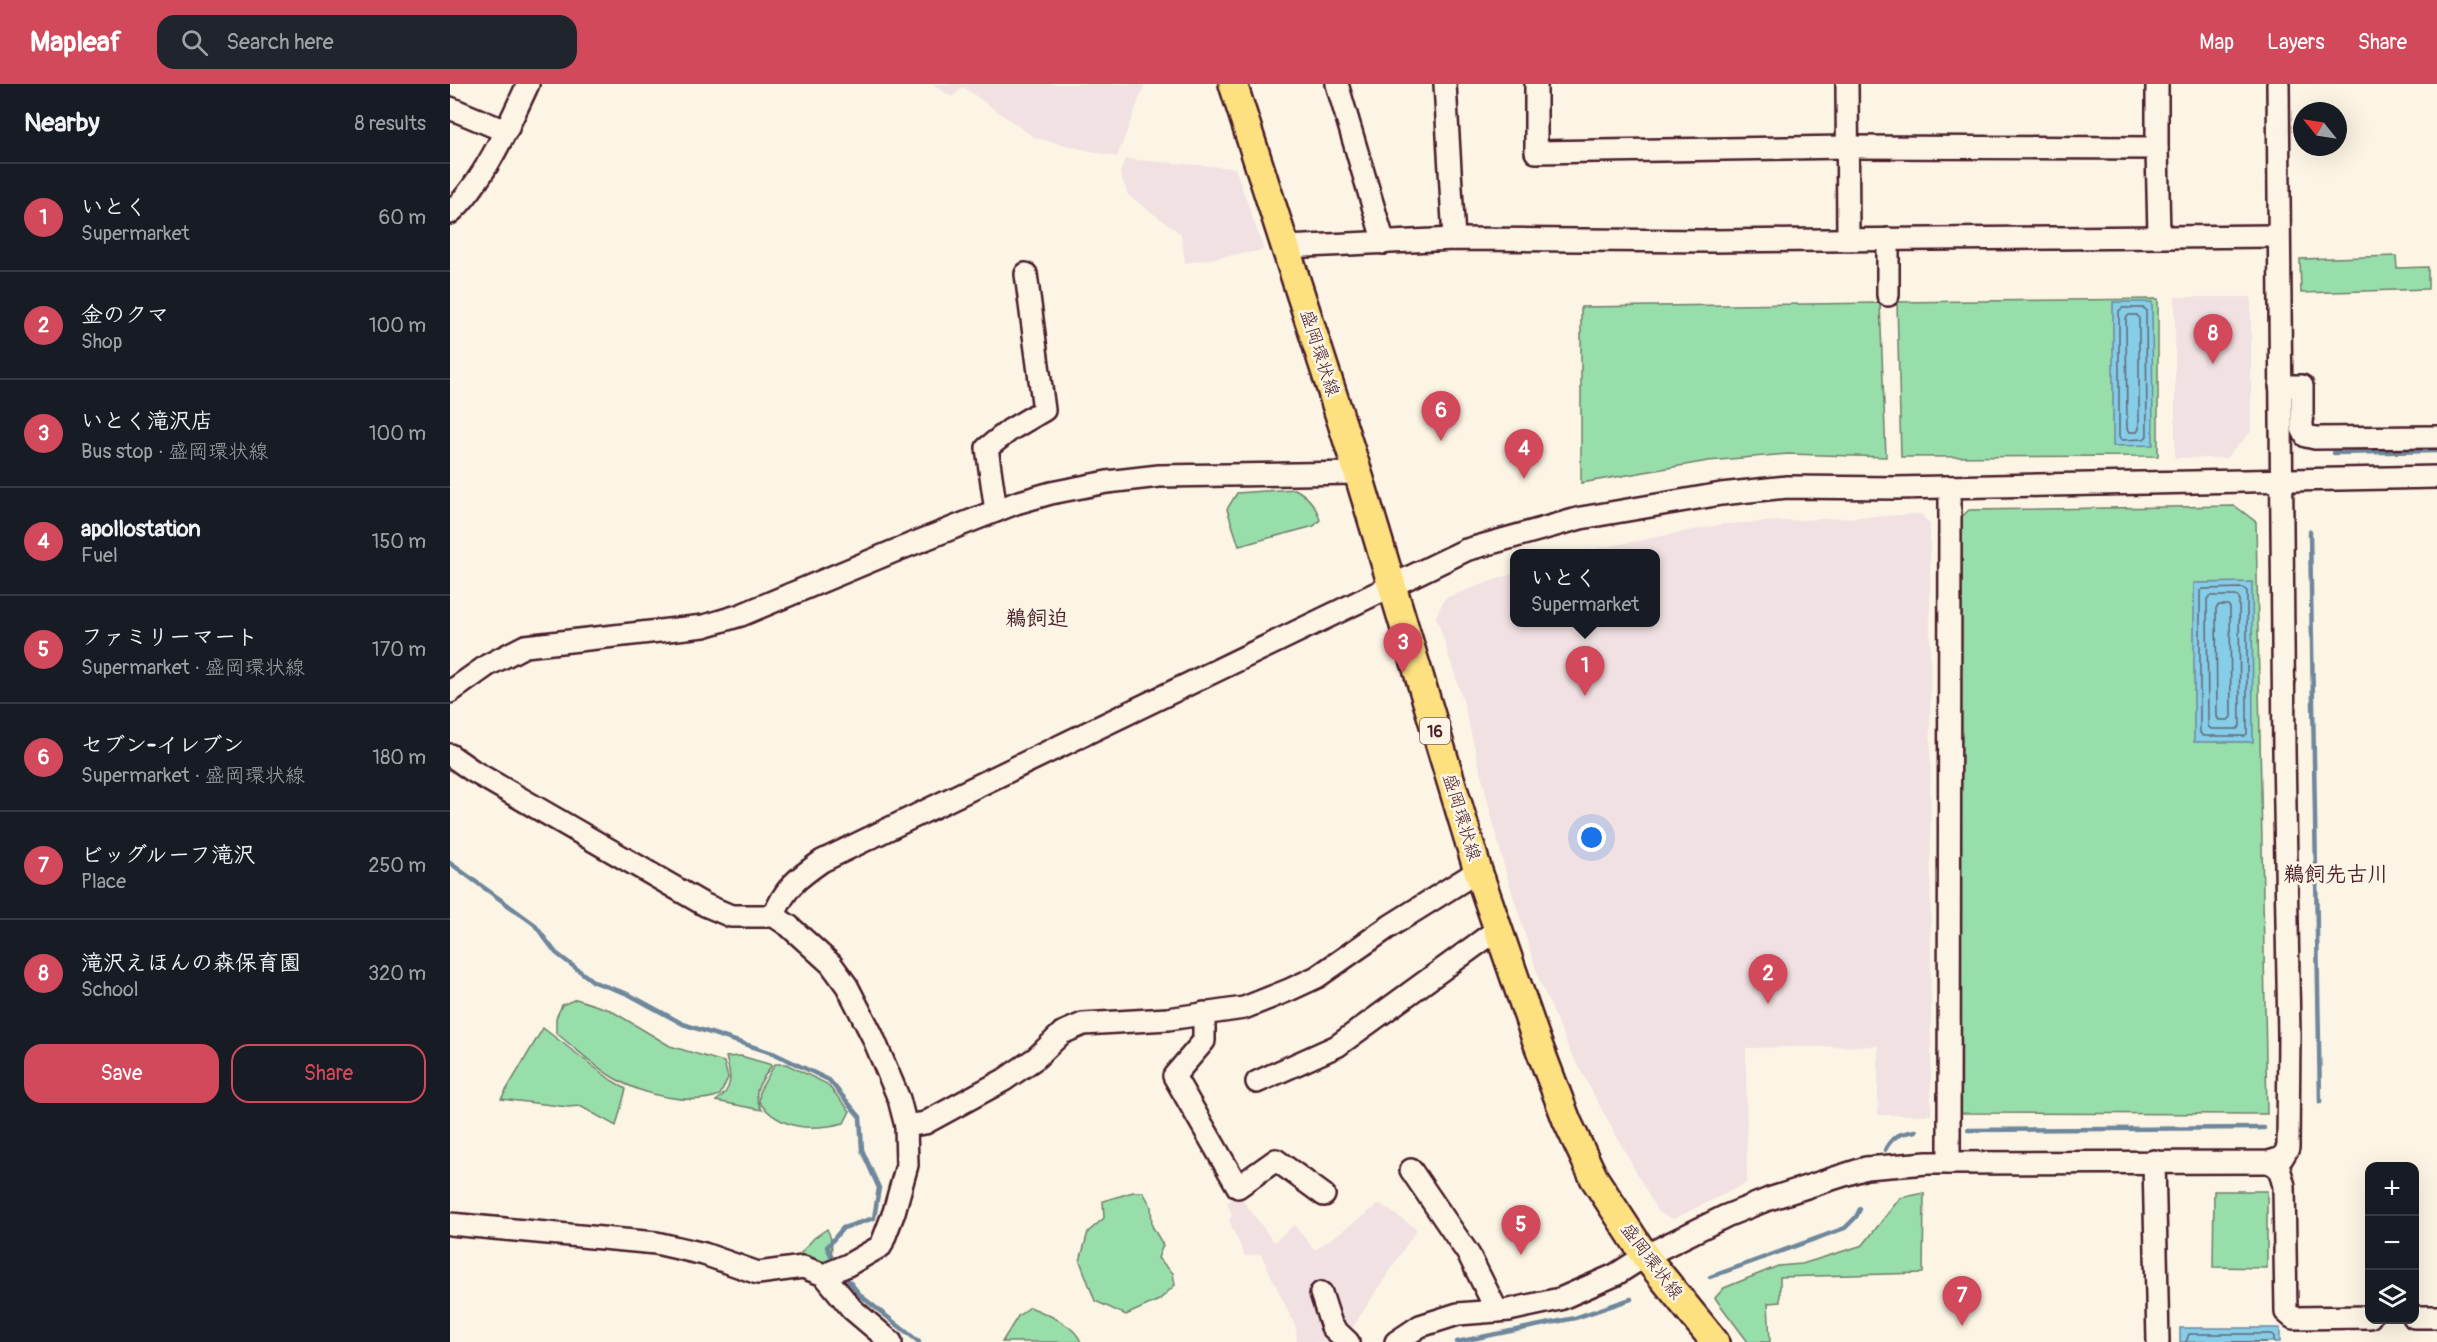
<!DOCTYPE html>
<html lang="en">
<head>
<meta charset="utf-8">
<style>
	body { margin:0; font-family:Pangolin,"Klee One",sans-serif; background:#20242c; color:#f1f3f6 }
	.controls { position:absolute; right:18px; bottom:18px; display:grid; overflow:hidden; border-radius:12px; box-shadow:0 6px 24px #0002 }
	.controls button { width:54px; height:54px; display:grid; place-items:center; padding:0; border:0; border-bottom:2px solid #363941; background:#171b24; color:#f1f3f6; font:30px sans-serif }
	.compass { position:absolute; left:1843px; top:18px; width:54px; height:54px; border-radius:50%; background:#171b24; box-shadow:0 6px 24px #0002; rotate:300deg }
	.you { position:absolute; left:1142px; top:754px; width:21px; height:21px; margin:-15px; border:4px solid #fff; border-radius:50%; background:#1a73e8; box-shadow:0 0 0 9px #1a73e833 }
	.badge { display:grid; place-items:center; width:39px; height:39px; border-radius:50%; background:#d1495b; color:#fff; font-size:20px; font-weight:700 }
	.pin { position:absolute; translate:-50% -50px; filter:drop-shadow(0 2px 3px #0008) }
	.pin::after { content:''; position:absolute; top:32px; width:21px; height:18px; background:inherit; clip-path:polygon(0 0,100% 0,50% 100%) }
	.popup { position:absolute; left:1060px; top:465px; width:150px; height:78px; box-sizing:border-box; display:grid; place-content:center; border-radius:12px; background:#171b24; filter:drop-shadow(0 2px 4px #0005); font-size:20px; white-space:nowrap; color:#9ea1a6 }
	.popup b { font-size:22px; color:#f1f3f6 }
	.popup::after { content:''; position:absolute; left:50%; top:100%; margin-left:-12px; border:12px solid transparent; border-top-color:#171b24 }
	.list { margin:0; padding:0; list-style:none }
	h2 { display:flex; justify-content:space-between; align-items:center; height:78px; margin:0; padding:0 24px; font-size:26px }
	h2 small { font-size:20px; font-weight:400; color:#9ea1a6 }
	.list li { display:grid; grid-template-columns:39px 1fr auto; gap:18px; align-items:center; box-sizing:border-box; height:108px; padding:0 24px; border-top:2px solid #363941 }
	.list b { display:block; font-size:22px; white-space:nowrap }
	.list p { margin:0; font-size:20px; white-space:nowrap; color:#9ea1a6 }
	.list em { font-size:20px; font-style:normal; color:#9ea1a6 }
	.actions { display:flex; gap:12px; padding:18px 24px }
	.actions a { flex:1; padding:14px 0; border:2px solid #d1495b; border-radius:18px; text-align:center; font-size:21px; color:#d1495b }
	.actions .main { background:#d1495b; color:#fff }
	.icon { flex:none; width:33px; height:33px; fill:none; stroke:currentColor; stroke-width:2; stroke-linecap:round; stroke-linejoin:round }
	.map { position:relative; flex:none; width:1987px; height:1258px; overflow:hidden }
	header { display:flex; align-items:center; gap:36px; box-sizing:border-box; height:84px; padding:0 30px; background:#d1495b; color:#fff }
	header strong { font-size:28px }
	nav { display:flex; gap:33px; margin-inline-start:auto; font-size:21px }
	.search { width:420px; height:54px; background:#20242c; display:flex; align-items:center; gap:15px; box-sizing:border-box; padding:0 21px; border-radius:18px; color:#9ea1a6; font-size:22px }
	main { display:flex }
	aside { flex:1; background:#171b24 }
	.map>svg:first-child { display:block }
	.built { fill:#f1e1e2 }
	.green { fill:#97deab; stroke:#707e6b; stroke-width:1.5 }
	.water { fill:#86cde7; stroke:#6e879c; stroke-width:1.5 }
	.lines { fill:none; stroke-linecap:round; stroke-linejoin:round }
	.shore { stroke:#626576; stroke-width:1.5 }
	.stream { stroke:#6e879c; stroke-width:4.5 }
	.minor-casing { stroke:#4a1f2b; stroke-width:26 }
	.major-casing { stroke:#4a1f2b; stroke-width:32 }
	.minor { stroke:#fcf5e5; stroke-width:21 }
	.major { stroke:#fde080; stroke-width:27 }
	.labels { text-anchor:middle; stroke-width:5; stroke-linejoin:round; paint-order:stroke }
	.shield { fill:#fcf5e5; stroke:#7f5f63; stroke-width:1.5 }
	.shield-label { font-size:16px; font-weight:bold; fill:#4a1f2b }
	.street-label { font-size:18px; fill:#4a1f2b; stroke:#fcf5e5 }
	.quarter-label { font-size:21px; font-weight:bold; fill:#4a1f2b; stroke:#fcf5e5 }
</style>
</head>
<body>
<header>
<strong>Mapleaf</strong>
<div class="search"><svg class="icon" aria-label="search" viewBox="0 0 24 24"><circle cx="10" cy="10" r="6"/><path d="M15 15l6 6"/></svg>Search here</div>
<nav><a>Map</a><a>Layers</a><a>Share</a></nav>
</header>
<main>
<aside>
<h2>Nearby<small>8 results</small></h2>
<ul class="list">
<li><span class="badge">1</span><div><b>いとく</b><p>Supermarket</p></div><em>60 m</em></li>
<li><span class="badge">2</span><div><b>金のクマ</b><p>Shop</p></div><em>100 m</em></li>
<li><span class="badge">3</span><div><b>いとく滝沢店</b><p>Bus stop · 盛岡環状線</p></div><em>100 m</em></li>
<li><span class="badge">4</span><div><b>apollostation</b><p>Fuel</p></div><em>150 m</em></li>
<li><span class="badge">5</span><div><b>ファミリーマート</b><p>Supermarket · 盛岡環状線</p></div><em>170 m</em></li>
<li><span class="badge">6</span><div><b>セブン-イレブン</b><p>Supermarket · 盛岡環状線</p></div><em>180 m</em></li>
<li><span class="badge">7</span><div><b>ビッグルーフ滝沢</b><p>Place</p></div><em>250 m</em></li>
<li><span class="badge">8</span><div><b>滝沢えほんの森保育園</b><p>School</p></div><em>320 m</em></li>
</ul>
<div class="actions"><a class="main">Save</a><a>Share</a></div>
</aside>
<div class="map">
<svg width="1987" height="1258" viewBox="0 0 1987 1258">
	<rect width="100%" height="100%" fill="#fcf5e5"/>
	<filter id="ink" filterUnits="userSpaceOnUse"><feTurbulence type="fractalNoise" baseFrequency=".0167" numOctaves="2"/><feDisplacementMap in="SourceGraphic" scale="12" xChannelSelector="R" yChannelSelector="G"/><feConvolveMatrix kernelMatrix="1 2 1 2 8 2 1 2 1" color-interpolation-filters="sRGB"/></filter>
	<g filter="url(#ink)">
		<!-- built -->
		<g class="built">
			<polygon points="483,0 695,0 667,73 585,54 513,3 502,13"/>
			<polygon points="675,75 785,84 814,166 735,179 731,150 678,111 670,89"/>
			<polygon points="1725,213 1801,213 1801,348 1776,374 1725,374"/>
			<polygon points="1471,430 1480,441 1481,1031 1428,1031 1428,962 1296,964 1297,1099 1223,1135 1208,1128 1120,967 1090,898 1054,782 1012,613 986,532 995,514 1064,489 1064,538 1206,538 1206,470 1125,469 1274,440"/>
			<polygon points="788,1110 824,1158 844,1141 865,1166 930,1120 967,1145 893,1258 847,1258 846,1244 811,1170 795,1172 779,1137 782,1131 777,1119"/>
		</g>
		<!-- green -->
		<g class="green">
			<polygon points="1946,172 1947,184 1978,183 1978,205 1851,209 1850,175"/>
			<polygon points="1708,215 1708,372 1451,373 1447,218"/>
			<polygon points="1430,219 1436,373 1338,370 1258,377 1131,399 1131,223"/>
			<path d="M845 405C858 412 866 421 870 436L864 442 789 462 777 425 787 409Z"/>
			<polygon points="1785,422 1806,438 1817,1030 1510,1029 1509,435 1519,426"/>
			<path d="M126 915 160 926 220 962 274 978 278 994 270 1011C240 1022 192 1011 164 994 144 982 125 964 106 949V934L112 921Z"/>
			<polygon points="93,944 161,996 176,1005 166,1042 130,1022 118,1023 51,1015"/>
			<path d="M291 972 322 981C311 998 300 1007 312 1026L266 1017C284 1005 281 991 276 973Z"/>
			<path d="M325 980H336L377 1000 400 1027 394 1039C361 1047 331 1046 309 1018L310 1006Z"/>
			<polygon points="1764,1107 1817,1107 1817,1184 1763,1183"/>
			<polygon points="683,1108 693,1108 701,1122 702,1142 713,1161 708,1174 723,1189 725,1201 709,1216 676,1231 645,1217 630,1177 638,1148 654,1134 653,1117"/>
			<polygon points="1474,1109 1473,1189 1330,1193 1330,1218 1318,1219 1320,1258 1298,1258 1265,1214 1274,1204 1328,1182 1352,1180 1413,1161 1450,1114"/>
			<path d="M377 1145C384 1158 382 1169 379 1182L358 1178 348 1172 364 1154Z"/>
			<path d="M580 1223C597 1230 625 1241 631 1258H552L568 1232Z"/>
		</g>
		<!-- water -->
		<g class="water">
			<polygon points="1663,218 1702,218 1703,361 1663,362"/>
			<polygon points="1802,498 1803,658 1744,658 1744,499"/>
			<rect x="1730" y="1244" width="100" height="14"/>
		</g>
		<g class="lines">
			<!-- shore -->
			<g class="shore">
				<polygon points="1672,224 1694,224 1696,226 1697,352 1694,355 1672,356 1669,353 1669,227"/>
				<polygon points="1679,231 1687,231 1689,234 1689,345 1687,348 1679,348 1677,345 1676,234"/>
				<polygon points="1793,504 1797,507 1797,650 1794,652 1753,652 1750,649 1750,507 1753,505"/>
				<polygon points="1760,512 1786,512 1789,514 1790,642 1787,645 1761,645 1758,642 1757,515"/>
				<polygon points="1769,521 1778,521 1780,524 1781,633 1778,636 1769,636 1767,633 1766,524"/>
				<polyline points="1736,1258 1739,1250 1821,1250 1824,1252 1824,1258"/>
				<polyline points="1745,1258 1816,1258"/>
			</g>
			<!-- stream -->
			<g class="stream">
				<polyline points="1884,369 1987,367"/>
				<polyline points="1860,447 1870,1018"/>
				<polyline points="0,779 84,840 106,869 144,898 178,910 233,940 325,970 379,996 410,1033 412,1066 429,1104 424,1134 393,1144 377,1163 385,1179"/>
				<polyline points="1518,1046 1814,1044"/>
				<path d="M1435 1066C1442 1052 1450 1049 1466 1047"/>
				<polyline points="393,1190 411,1212 469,1258"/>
				<polyline points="1260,1193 1395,1144 1406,1133 1410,1125"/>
				<polyline points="1007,1258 1125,1234 1181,1215"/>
			</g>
			<!-- minor casing -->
			<g class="minor-casing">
				<g id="minor">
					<polyline points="887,0 934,159"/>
					<polyline points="995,0 1004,155"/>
					<polyline points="1086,0 1086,68 1397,63 1707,64 1707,0"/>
					<polyline points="1397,0 1398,155"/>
					<polyline points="0,24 48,44 58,44"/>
					<polyline points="1707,64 1709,152"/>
					<path d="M0 129C33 99 59 41 78 0"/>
					<polyline points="1438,155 1438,211"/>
					<polyline points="836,163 1004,155 1261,157 1828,152"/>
					<polyline points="1830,302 1852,302 1852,344 1856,352 1865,354 1987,353"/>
					<polyline points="546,427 537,364 560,346 594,326 576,190"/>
					<polyline points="0,608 38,581 75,562 254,542 291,531 442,468 566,419 601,409 657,398 709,392 908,389"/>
					<polyline points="0,671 23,687 255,821 281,832 324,832 339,842 381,880 397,902 422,951 449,1015 456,1042 457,1081 444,1128 431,1162 398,1181 374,1191"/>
					<path d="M324 832C334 804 349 793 372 777L1016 466 1131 434 1271 410 1337 403 1446 404 1987 393"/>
					<polyline points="754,929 754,957 724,992 788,1103 826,1076 874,1111"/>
					<polyline points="807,998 887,962 1048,845"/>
					<polyline points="456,1042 475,1039 554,996 586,974 612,949 633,940 718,935 794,924 839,906 867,893 940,842 1028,787"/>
					<polyline points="1704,1077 1708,1258"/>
					<polyline points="1819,1078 1829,1084 1834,1102 1836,1228 1843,1234 1920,1233"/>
					<polyline points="1499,1079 1500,403"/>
					<polyline points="961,1086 1019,1171 1047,1227"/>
					<polyline points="0,1140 206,1159 254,1170 308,1189 353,1183 374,1191 402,1225 441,1258"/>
					<polyline points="871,1209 882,1243 898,1258"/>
					<polyline points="1964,1233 1987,1233"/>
					<polyline points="946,1258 970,1242 1008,1230 1059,1226 1110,1215 1165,1191 1195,1172 1276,1132 1319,1115 1416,1084 1477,1079 1819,1078 1832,1074 1838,1064 1839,952 1834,666 1828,0"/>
				</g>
			</g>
			<!-- major casing -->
			<g class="major-casing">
				<polyline id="major" points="783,0 908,389 1028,787 1086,955 1117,1037 1144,1094 1195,1172 1265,1258"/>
			</g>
			<!-- minor -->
			<use href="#minor" class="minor"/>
			<!-- major -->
			<use href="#major" class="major"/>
		</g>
	</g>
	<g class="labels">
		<!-- shield labels -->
		<rect class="shield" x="970" y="634" width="30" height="26" rx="4.5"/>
		<g class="shield-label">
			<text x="985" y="653">16</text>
		</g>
		<!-- street labels -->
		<g class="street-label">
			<text transform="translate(870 269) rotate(72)" y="6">盛岡環状線</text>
			<text transform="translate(1012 733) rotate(73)" y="6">盛岡環状線</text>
			<text transform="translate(1202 1177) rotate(53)" y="6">盛岡環状線</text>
		</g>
		<!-- quarter labels -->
		<g class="quarter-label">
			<text x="587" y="541">鵜飼迫</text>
			<text x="1886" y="797">鵜飼先古川</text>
		</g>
	</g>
</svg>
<div class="controls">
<button>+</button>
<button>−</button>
<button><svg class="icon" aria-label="layers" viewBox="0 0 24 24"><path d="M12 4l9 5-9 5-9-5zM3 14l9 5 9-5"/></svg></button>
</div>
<svg class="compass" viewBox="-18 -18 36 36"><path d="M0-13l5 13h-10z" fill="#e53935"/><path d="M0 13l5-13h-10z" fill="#9ea1a6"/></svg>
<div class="you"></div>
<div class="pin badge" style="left:1135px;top:612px">1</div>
<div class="popup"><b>いとく</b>Supermarket</div>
<div class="pin badge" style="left:1318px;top:920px">2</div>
<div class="pin badge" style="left:953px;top:589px">3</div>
<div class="pin badge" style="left:1074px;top:395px">4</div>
<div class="pin badge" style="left:1071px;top:1171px">5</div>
<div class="pin badge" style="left:991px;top:357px">6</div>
<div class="pin badge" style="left:1512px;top:1242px">7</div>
<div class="pin badge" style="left:1763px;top:280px">8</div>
</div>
</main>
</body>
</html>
